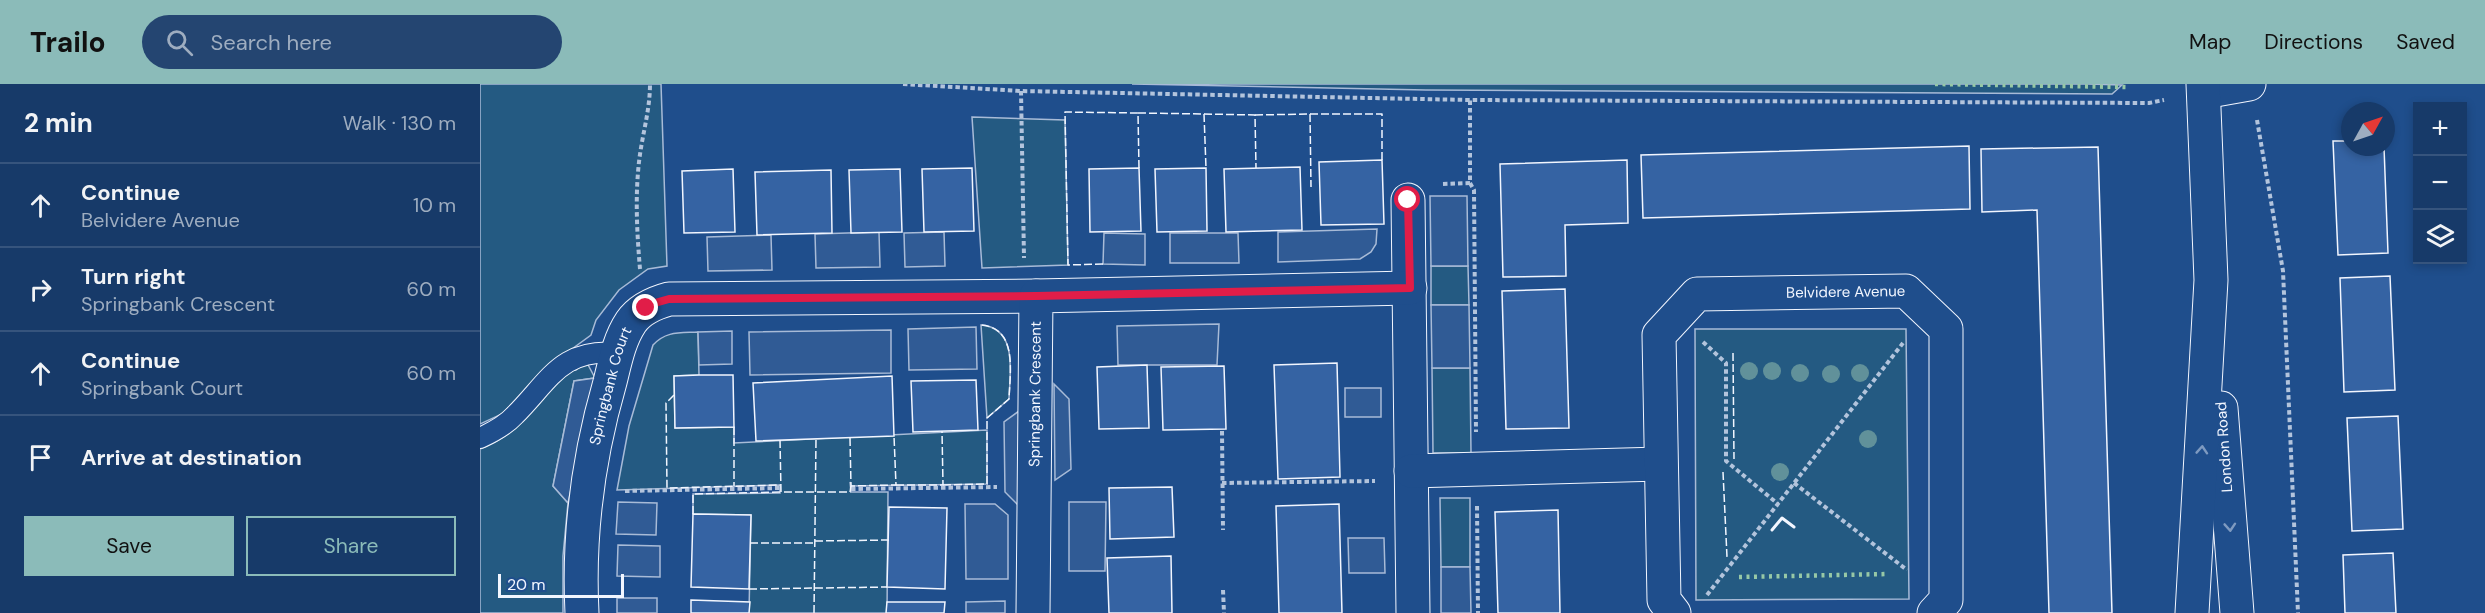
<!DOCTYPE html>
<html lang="en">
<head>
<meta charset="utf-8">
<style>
	body { margin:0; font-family:"DM Sans",sans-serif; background:#244571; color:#f1f3f6 }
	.controls { position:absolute; right:18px; top:18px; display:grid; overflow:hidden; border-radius:0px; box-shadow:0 3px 9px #0003 }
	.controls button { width:54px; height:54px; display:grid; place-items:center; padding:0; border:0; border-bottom:2px solid #36547d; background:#173a69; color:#f1f3f6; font:30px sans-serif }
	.compass { position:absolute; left:1861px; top:18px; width:54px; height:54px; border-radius:50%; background:#173a69; box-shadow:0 3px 9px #0003; rotate:50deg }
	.scale { position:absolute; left:18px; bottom:15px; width:126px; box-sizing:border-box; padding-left:6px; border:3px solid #f2f6ff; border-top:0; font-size:16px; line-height:21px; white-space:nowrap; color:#f2f6ff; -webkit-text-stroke:4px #1f4e8c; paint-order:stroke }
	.stop { position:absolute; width:18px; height:18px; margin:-14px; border:4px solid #e11d48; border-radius:50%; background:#fff }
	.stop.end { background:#e11d48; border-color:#fff; box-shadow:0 2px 6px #0008 }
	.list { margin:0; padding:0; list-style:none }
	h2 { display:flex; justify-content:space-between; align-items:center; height:78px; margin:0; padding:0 24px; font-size:26px }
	h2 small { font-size:20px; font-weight:400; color:#9eadc0 }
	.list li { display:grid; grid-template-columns:39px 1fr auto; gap:18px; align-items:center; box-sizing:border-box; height:84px; padding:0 24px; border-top:2px solid #36547d }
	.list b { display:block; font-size:22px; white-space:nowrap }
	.list p { margin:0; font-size:20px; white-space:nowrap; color:#9eadc0 }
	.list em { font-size:20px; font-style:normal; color:#9eadc0 }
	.actions { display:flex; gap:12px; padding:18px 24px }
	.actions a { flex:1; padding:14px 0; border:2px solid #8bbbb9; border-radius:0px; text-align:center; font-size:21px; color:#8bbbb9 }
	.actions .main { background:#8bbbb9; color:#111 }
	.icon { flex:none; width:33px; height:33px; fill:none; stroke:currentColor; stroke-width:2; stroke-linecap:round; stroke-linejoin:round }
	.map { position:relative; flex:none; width:2005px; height:529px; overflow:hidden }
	header { display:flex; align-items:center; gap:36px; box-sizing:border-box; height:84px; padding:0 30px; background:#8bbbb9; color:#111 }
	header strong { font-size:28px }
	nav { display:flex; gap:33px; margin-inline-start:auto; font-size:21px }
	.search { width:420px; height:54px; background:#244571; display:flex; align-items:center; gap:15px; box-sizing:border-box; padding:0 21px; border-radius:33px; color:#9eadc0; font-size:22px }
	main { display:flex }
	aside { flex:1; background:#173a69 }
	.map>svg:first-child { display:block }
	.green { fill:#245a82; stroke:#a8bbd7; stroke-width:1.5 }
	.parking { fill:#305b95; stroke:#a8bbd7; stroke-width:1.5 }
	.building { fill:#3563a3; stroke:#f2f6ff; stroke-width:1.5 }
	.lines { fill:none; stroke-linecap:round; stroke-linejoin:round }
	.service-casing { stroke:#f2f6ff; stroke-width:22 }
	.minor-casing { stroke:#f2f6ff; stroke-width:35 }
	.primary-casing { stroke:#f2f6ff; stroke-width:35 }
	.path { stroke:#b3c4dc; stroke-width:4; stroke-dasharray:4.5 3; stroke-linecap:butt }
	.service { stroke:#1f4e8c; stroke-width:20 }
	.minor { stroke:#1f4e8c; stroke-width:33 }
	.primary { stroke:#1f4e8c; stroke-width:33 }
	.hedge { stroke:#97c8a6; stroke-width:4.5; stroke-dasharray:3 4.5; stroke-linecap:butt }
	.fence { stroke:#f2f6ff; stroke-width:1.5; stroke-dasharray:8 3; stroke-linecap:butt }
	.wall { stroke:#f2f6ff; stroke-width:3 }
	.tree { fill:#61919a }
	.oneway { stroke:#7e9ac0 }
	.route { stroke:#e11d48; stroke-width:8 }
	.labels { text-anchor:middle; stroke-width:4.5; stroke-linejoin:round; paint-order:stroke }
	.street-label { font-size:15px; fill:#f2f6ff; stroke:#1f4e8c }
</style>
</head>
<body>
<header>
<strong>Trailo</strong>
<div class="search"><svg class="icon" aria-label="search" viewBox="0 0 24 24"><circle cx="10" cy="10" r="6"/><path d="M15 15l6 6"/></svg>Search here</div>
<nav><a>Map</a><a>Directions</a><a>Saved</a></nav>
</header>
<main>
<aside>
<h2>2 min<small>Walk · 130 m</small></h2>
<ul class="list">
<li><svg class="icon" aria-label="ahead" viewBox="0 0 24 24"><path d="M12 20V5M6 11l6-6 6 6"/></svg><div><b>Continue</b><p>Belvidere Avenue</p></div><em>10 m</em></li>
<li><svg class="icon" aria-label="right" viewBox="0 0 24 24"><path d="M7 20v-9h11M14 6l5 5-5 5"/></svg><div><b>Turn right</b><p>Springbank Crescent</p></div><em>60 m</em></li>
<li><svg class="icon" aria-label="ahead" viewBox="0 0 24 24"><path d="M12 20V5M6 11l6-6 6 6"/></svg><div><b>Continue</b><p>Springbank Court</p></div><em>60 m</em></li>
<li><svg class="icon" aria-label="arrive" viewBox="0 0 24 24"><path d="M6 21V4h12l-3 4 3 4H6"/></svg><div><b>Arrive at destination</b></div></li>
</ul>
<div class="actions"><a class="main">Save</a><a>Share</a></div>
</aside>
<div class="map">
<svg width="2005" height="529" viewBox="0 0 2005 529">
	<rect width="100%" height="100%" fill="#1f4e8c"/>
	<!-- green -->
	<g class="green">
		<polygon points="0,0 181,0 187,182 168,185 139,206 116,236 111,251 70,281 22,330 0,340"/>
		<polygon points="652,0 1608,0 1642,1 1632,10 946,6"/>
		<polygon points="492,33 585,36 588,181 502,184"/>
		<polygon points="951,182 988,182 989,221 951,221"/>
		<path d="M501 241C538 244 530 288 529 315L507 334Z"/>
		<polygon points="1215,245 1426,245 1429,515 1216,516"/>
		<path d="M218 248 219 291 194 292 195 344 254 343V359L507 346V400L371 402 370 398 371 408H408L407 529H269L271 431 213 430V410L300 409V401L137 406 149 342 173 261C186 247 199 249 218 248Z"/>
		<path d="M106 277 115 294 94 297 73 402 88 419 83 472V529H0V365C40 350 58 319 83 287L96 286Z"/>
		<polygon points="952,284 990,284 991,369 953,369"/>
		<polygon points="960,414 990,414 990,483 961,483"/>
	</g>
	<!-- parking -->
	<g class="parking">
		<polygon points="950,112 987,112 988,182 951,182"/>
		<polygon points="897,145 896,160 891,168 880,175 798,178 798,148"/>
		<polygon points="399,148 400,183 336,184 335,150"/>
		<polygon points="464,148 465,182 425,183 424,149"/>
		<polygon points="624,149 665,150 665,181 623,180"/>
		<polygon points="690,149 758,149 759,179 690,179"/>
		<polygon points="291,151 292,186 228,187 227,153"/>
		<polygon points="951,221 989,221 990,284 952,284"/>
		<polygon points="739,240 737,281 638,281 637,242"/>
		<polygon points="496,243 497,285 429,286 428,245"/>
		<polygon points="411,246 411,289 270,291 269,248"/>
		<polygon points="252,247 252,280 219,281 218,248"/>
		<polygon points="115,294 88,419 73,402 94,297"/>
		<polygon points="574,300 589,315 591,385 575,396"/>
		<rect x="865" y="304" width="36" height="29"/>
		<polygon points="539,327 540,423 525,408 524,338"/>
		<polygon points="138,418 177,419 176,451 136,450"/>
		<polygon points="589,418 626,418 625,487 589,487"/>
		<polygon points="485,420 515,420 528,431 528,495 486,495"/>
		<polygon points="904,454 905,489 869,489 868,454"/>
		<polygon points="138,461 180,462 180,493 137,492"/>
		<polygon points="961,483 990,483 991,529 961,529"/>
		<rect x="137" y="514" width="40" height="15"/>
		<polygon points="525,517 525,529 486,529 486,518"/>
	</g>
	<!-- building -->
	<g class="building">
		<polygon points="1853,57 1870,57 1870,63 1904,63 1908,169 1858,171"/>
		<polygon points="1489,62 1490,125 1163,134 1161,71"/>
		<polygon points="1618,63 1632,529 1569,529 1557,126 1502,128 1501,65"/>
		<polygon points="902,76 904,140 841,141 839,78"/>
		<polygon points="1147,76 1148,139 1085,141 1086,192 1023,193 1020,80"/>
		<polygon points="820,83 822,146 746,148 744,85"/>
		<polygon points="492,84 494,147 444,148 442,85"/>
		<polygon points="659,84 661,147 610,148 609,85"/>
		<polygon points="726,84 727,147 677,148 675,85"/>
		<polygon points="253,85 255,148 204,149 202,87"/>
		<polygon points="420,85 422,148 371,149 369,86"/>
		<polygon points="351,86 352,149 277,151 275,88"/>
		<polygon points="1910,192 1915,306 1864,308 1860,194"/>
		<polygon points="1085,205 1089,344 1026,345 1022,207"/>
		<polygon points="857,279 860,393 798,395 794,281"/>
		<polygon points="667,281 669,344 619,345 617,283"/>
		<polygon points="744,282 746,345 683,346 681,283"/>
		<polygon points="219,291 253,291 254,343 195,344 194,292"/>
		<polygon points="412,292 414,352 276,357 273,299"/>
		<polygon points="496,296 498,346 433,348 431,297"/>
		<polygon points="1918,332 1923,445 1872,447 1867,334"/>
		<polygon points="692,403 694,453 630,455 629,404"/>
		<polygon points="859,420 862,529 799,529 796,422"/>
		<polygon points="409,423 467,424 465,505 407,503"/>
		<polygon points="1078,426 1080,529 1018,529 1015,428"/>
		<polygon points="213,430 271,431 269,505 211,503"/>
		<polygon points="1913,469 1916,529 1865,529 1863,471"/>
		<polygon points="691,472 692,529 629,529 627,474"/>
		<polygon points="211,516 270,518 269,529 211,529"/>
		<polygon points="407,518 465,518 464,529 406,529"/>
	</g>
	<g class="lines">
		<!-- service casing -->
		<g class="service-casing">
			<path id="service" d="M0 354C13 348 26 341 35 331 70 296 81 264 138 269"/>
		</g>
		<!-- minor casing -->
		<g class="minor-casing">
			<g id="minor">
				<polyline points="1724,8 1769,0"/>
				<polyline points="928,116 933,529"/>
				<polyline points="931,387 1180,380"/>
				<path id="s1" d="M102 529C98 450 108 374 130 298 135 278 139 256 151 238 160 225 174 219 189 215L556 212"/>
				<path id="s2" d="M553 529 556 212 930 204"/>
				<path id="s3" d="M1194 529 1184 516 1179 251 1217 210 1426 207 1466 245V516L1454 529"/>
			</g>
		</g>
		<!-- primary casing -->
		<g class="primary-casing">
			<g id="primary">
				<polyline points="1741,324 1757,529"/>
				<polyline points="1712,529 1731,196 1723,0"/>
			</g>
		</g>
		<!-- path -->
		<g class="path">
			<polyline points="423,0 541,7 990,16 1669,19 1684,16"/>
			<polyline points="541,7 544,174"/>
			<polyline points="1777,36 1803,187 1818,529"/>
			<polyline points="990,99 994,106 996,348"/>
			<polyline points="963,100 990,99 990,16"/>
			<path d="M160 185C157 150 155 113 159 78 162 51 170 27 170 0"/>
			<polyline points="1223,258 1246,279 1246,377 1298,420"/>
			<polyline points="742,347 743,446"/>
			<polyline points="742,399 895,397"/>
			<polyline points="1314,399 1427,486"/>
			<polyline points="371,405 517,403"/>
			<polyline points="145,407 301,404"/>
			<polyline points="997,422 998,529"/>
			<polyline points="743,506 744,529"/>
			<polyline points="1227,511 1423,259"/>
		</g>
		<!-- service -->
		<use href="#service" class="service"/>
		<!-- minor -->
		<use href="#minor" class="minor"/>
		<!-- primary -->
		<use href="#primary" class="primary"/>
		<!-- hedge -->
		<g class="hedge">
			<polyline points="1455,0 1646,3"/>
			<polyline points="1259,493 1408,490"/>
		</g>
		<!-- fence -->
		<g class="fence">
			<polyline points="658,29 724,30 726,84"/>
			<polyline points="724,30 775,31 776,84"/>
			<polyline points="830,30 902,30 902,76"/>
			<polyline points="775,31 830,30 831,103"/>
			<polyline points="623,180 588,181 585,28 658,29 659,84"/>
			<polyline points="1253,269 1254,375"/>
			<polyline points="194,311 186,319 187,404 300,401"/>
			<polyline points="254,343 254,402"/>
			<polyline points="370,354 371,402 416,401 414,352"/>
			<polyline points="300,356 301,408 370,408 371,402"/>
			<polyline points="1243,388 1247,473"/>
			<polyline points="416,401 463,401 462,347"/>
			<path d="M463 401 507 400V334L529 315C530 288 538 244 501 241"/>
			<polyline points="213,430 213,410 301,408"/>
			<polyline points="335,457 409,456"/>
			<polyline points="270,459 335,459"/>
			<polyline points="269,505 407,503"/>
			<polyline points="334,529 336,355"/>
		</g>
		<!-- wall -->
		<polyline class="wall" points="1292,446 1302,434 1314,443"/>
	</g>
	<!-- trees -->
	<g class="tree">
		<circle cx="1269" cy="287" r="9"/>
		<circle cx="1292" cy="287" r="9"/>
		<circle cx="1320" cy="289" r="9"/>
		<circle cx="1380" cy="289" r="9"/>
		<circle cx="1351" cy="290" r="9"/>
		<circle cx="1388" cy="355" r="9"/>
		<circle cx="1300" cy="388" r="9"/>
	</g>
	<!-- one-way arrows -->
	<defs><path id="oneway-chevron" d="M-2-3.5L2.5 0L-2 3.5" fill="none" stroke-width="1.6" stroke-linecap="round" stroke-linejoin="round" transform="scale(1.5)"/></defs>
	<g class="oneway">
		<use href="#oneway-chevron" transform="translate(1722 366) rotate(-86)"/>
		<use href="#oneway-chevron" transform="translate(1750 443) rotate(86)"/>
	</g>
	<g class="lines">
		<!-- route -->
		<polyline class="route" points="166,224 175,219 189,215 556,212 930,204 928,116"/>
	</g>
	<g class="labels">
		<!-- street labels -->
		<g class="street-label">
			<text dy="5" stroke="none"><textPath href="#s3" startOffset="486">Belvidere Avenue</textPath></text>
			<text dy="5" stroke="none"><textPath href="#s1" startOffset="230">Springbank Court</textPath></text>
			<text dy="5" stroke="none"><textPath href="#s2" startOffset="219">Springbank Crescent</textPath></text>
			<text transform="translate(1744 363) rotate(-94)" y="5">London Road</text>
		</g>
	</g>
</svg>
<div class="controls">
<button>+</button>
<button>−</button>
<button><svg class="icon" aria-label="layers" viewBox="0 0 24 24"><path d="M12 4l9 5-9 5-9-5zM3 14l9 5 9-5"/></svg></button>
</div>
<svg class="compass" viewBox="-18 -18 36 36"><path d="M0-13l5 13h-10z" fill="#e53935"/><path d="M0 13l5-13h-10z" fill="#9eadc0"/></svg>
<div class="scale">20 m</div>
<div class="stop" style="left:928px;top:116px"></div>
<div class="stop end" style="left:166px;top:224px"></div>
</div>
</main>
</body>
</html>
